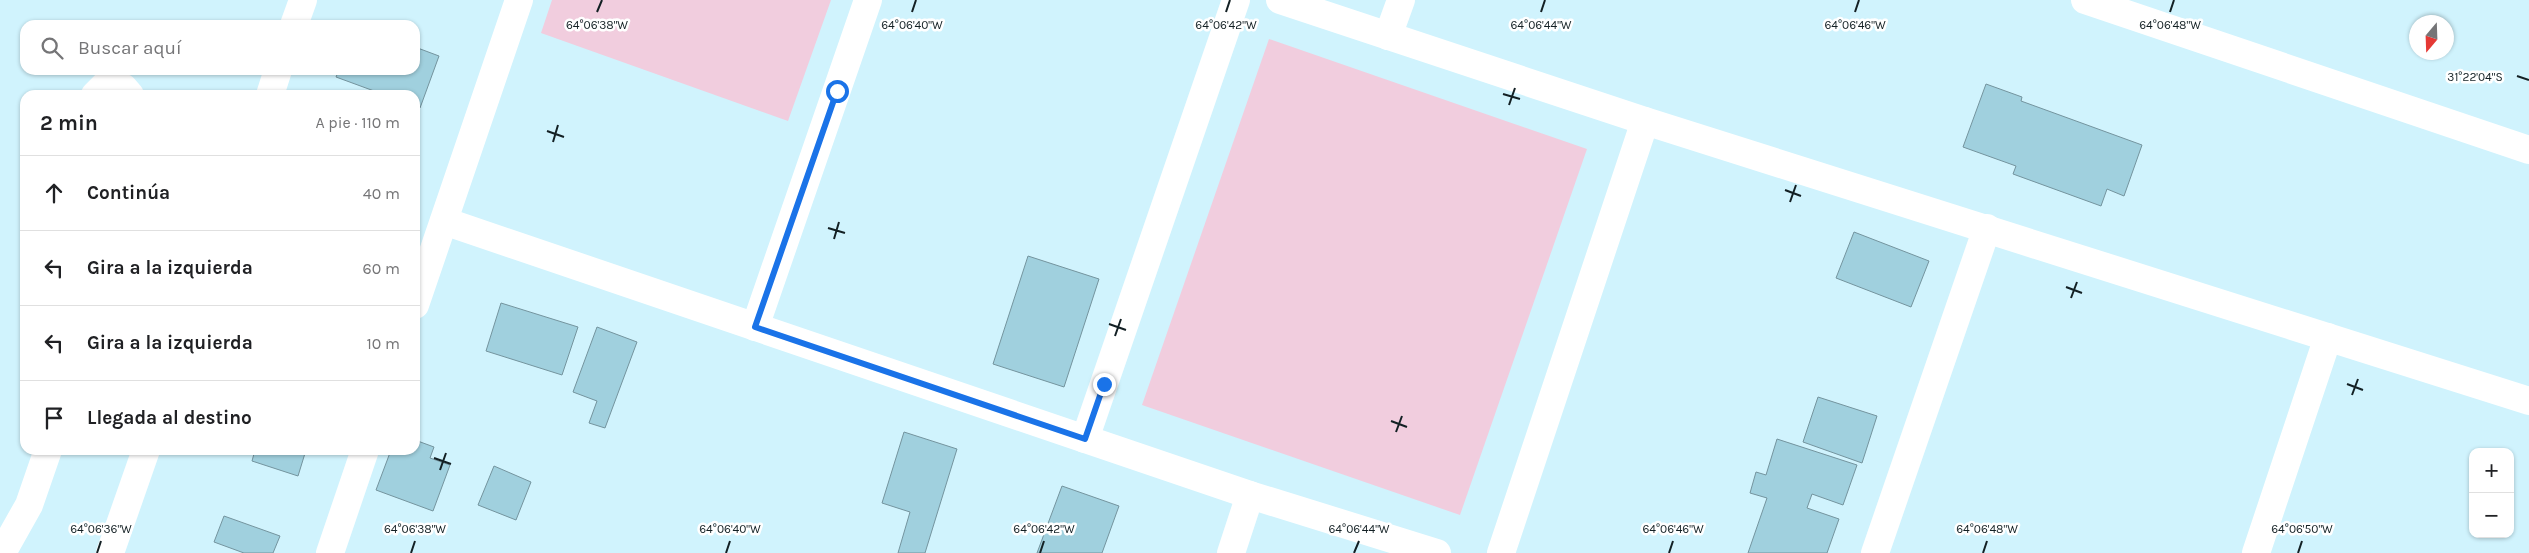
<!DOCTYPE html>
<html lang="es">
<head>
<meta charset="utf-8">
<style>
	body { margin:0; font-family:Karla,sans-serif; background:#f2f2f2; color:#202124 }
	.controls { position:absolute; right:15px; bottom:15px; display:grid; overflow:hidden; border-radius:10px; box-shadow:0 1px 4px #0004 }
	.controls button { width:45px; height:45px; display:grid; place-items:center; padding:0; border:0; border-bottom:1px solid #e0e0e0; background:#fff; color:#202124; font:25px sans-serif }
	.compass { position:absolute; left:2409px; top:15px; width:45px; height:45px; border-radius:50%; background:#fff; box-shadow:0 1px 4px #0004; rotate:199deg }
	.stop { position:absolute; width:15px; height:15px; margin:-11px; border:4px solid #1a73e8; border-radius:50%; background:#fff }
	.stop.end { background:#1a73e8; border-color:#fff; box-shadow:0 1px 5px #0008 }
	.list { margin:0; padding:0; list-style:none }
	h2 { display:flex; justify-content:space-between; align-items:center; height:65px; margin:0; padding:0 20px; font-size:21px }
	h2 small { font-size:16px; font-weight:400; color:#757577 }
	.list li { display:grid; grid-template-columns:32px 1fr auto; gap:15px; align-items:center; box-sizing:border-box; height:75px; padding:0 20px; border-top:1px solid #e0e0e0 }
	.list b { display:block; font-size:19px; white-space:nowrap }
	.list em { font-size:16px; font-style:normal; color:#757577 }
	.icon { flex:none; width:28px; height:28px; fill:none; stroke:currentColor; stroke-width:2; stroke-linecap:round; stroke-linejoin:round }
	.map { position:relative; flex:none; width:2529px; height:553px; overflow:hidden }
	.search { position:absolute; background:#fff; box-shadow:0 1px 4px #0004; left:20px; top:20px; width:400px; height:55px; display:flex; align-items:center; gap:12px; box-sizing:border-box; padding:0 18px; border-radius:15px; color:#757577; font-size:19px }
	.panel { position:absolute; background:#fff; box-shadow:0 1px 4px #0004; left:20px; top:90px; width:400px; height:365px; border-radius:15px }
	.map>svg:first-child { display:block }
	.green { fill:#f1cdde }
	.building { fill:#a0d0de; stroke:#74949e }
	.lines { fill:none; stroke-linecap:round; stroke-linejoin:round }
	.minor { stroke:#fff; stroke-width:28 }
	.route { stroke:#1a73e8; stroke-width:6 }
	.ticks { fill:none; stroke:#132024; stroke-width:2 }
	.ticks-label { font-size:12px; text-anchor:middle; fill:#132024; stroke:#fff; stroke-width:5; stroke-linejoin:round; paint-order:stroke }
</style>
</head>
<body>
<div class="map">
<svg width="2529" height="553" viewBox="0 0 2529 553">
	<rect width="100%" height="100%" fill="#d0f3fd"/>
	<!-- green -->
	<g class="green">
		<polygon points="552,0 831,0 788,121 541,33"/>
		<polygon points="1269,39 1587,149 1460,515 1142,405"/>
	</g>
	<!-- building -->
	<g class="building">
		<polygon points="415,47 439,56 420,108 415,106 415,95 385,95 336,77 339,70 415,70"/>
		<polygon points="1986,84 2022,97 2021,101 2142,145 2124,196 2107,189 2101,206 2013,174 2016,166 1963,147"/>
		<polygon points="1854,232 1929,261 1911,307 1836,278"/>
		<polygon points="1028,256 1099,279 1064,387 993,364"/>
		<polygon points="501,303 578,327 562,375 486,351"/>
		<polygon points="597,327 637,342 605,428 589,423 597,401 573,392"/>
		<polygon points="1818,397 1877,416 1862,463 1803,442"/>
		<polygon points="904,432 957,449 925,553 898,553 910,512 882,503"/>
		<polygon points="1777,439 1857,465 1843,505 1812,494 1807,508 1839,519 1827,553 1748,553 1767,498 1750,493 1756,472 1766,475"/>
		<polygon points="415,440 434,447 430,458 450,465 433,511 376,490 391,450 415,450"/>
		<polygon points="255,450 306,450 298,476 252,461"/>
		<polygon points="494,466 531,482 516,520 478,505"/>
		<polygon points="1062,486 1119,506 1102,553 1037,553"/>
		<polygon points="224,516 280,536 273,553 244,553 214,542"/>
	</g>
	<g class="lines">
		<!-- minor -->
		<g class="minor">
			<polyline points="1280,0 1645,121 2529,401"/>
			<polyline points="2085,0 2529,150"/>
			<polyline points="294,25 303,0"/>
			<polyline points="1388,36 1401,0"/>
			<polyline points="95,95 104,86 124,88 130,95"/>
			<polyline points="270,95 278,70"/>
			<polyline points="444,221 1250,495 1437,553"/>
			<polyline points="415,305 519,0"/>
			<polyline points="755,327 868,0"/>
			<polyline points="1085,439 1236,0"/>
			<polyline points="2,553 29,505 48,450"/>
			<polyline points="110,553 146,450"/>
			<polyline points="330,553 365,450"/>
			<polyline points="1231,553 1250,495"/>
			<polyline points="1501,553 1645,121"/>
			<polyline points="1875,553 1987,228"/>
			<polyline points="2256,553 2328,337"/>
		</g>
	</g>
	<g class="lines">
		<!-- route -->
		<polyline class="route" points="837,91 755,327 1085,439 1104,384"/>
	</g>
	<!-- ticks -->
	<path class="ticks" d="M597 12 602 0M912 12 916 0M1226 12 1230 0M1541 12 1545 0M1855 12 1859 0M2170 12 2174 0M2517 76 2529 80M1503 94 1520 99M1509 105 1515 88M547 131 564 137M553 142 558 125M1785 190 1801 196M1790 202 1796 185M828 228 845 233M834 239 839 222M2066 287 2082 293M2071 298 2077 282M1109 324 1126 330M1115 336 1121 319M2347 384 2363 390M2352 395 2358 379M1391 421 1407 427M1396 432 1402 416M434 458 451 464M440 470 446 453M97 553 101 541M411 553 415 541M726 553 730 541M1040 553 1044 541M1354 553 1359 541M1669 553 1673 541M1983 553 1987 541M2298 553 2302 541"/>
	<g class="ticks-label">
		<text x="597" y="29">64°06'38"W</text>
		<text x="912" y="29">64°06'40"W</text>
		<text x="1226" y="29">64°06'42"W</text>
		<text x="1541" y="29">64°06'44"W</text>
		<text x="1855" y="29">64°06'46"W</text>
		<text x="2170" y="29">64°06'48"W</text>
		<text x="2475" y="81">31°22'04"S</text>
		<text x="101" y="533">64°06'36"W</text>
		<text x="415" y="533">64°06'38"W</text>
		<text x="730" y="533">64°06'40"W</text>
		<text x="1044" y="533">64°06'42"W</text>
		<text x="1359" y="533">64°06'44"W</text>
		<text x="1673" y="533">64°06'46"W</text>
		<text x="1987" y="533">64°06'48"W</text>
		<text x="2302" y="533">64°06'50"W</text>
	</g>
</svg>
<div class="controls">
<button>+</button>
<button>−</button>
</div>
<svg class="compass" viewBox="-18 -18 36 36"><path d="M0-13l5 13h-10z" fill="#e53935"/><path d="M0 13l5-13h-10z" fill="#757577"/></svg>
<div class="stop" style="left:837px;top:91px"></div>
<div class="stop end" style="left:1104px;top:384px"></div>
<div class="search"><svg class="icon" aria-label="search" viewBox="0 0 24 24"><circle cx="10" cy="10" r="6"/><path d="M15 15l6 6"/></svg>Buscar aquí</div>
<section class="panel">
<h2>2 min<small>A pie · 110 m</small></h2>
<ul class="list">
<li><svg class="icon" aria-label="ahead" viewBox="0 0 24 24"><path d="M12 20V5M6 11l6-6 6 6"/></svg><div><b>Continúa</b></div><em>40 m</em></li>
<li><svg class="icon" aria-label="left" viewBox="0 0 24 24"><path d="M17 20v-9H6M10 6l-5 5 5 5"/></svg><div><b>Gira a la izquierda</b></div><em>60 m</em></li>
<li><svg class="icon" aria-label="left" viewBox="0 0 24 24"><path d="M17 20v-9H6M10 6l-5 5 5 5"/></svg><div><b>Gira a la izquierda</b></div><em>10 m</em></li>
<li><svg class="icon" aria-label="arrive" viewBox="0 0 24 24"><path d="M6 21V4h12l-3 4 3 4H6"/></svg><div><b>Llegada al destino</b></div></li>
</ul>
</section>
</div>
</body>
</html>
